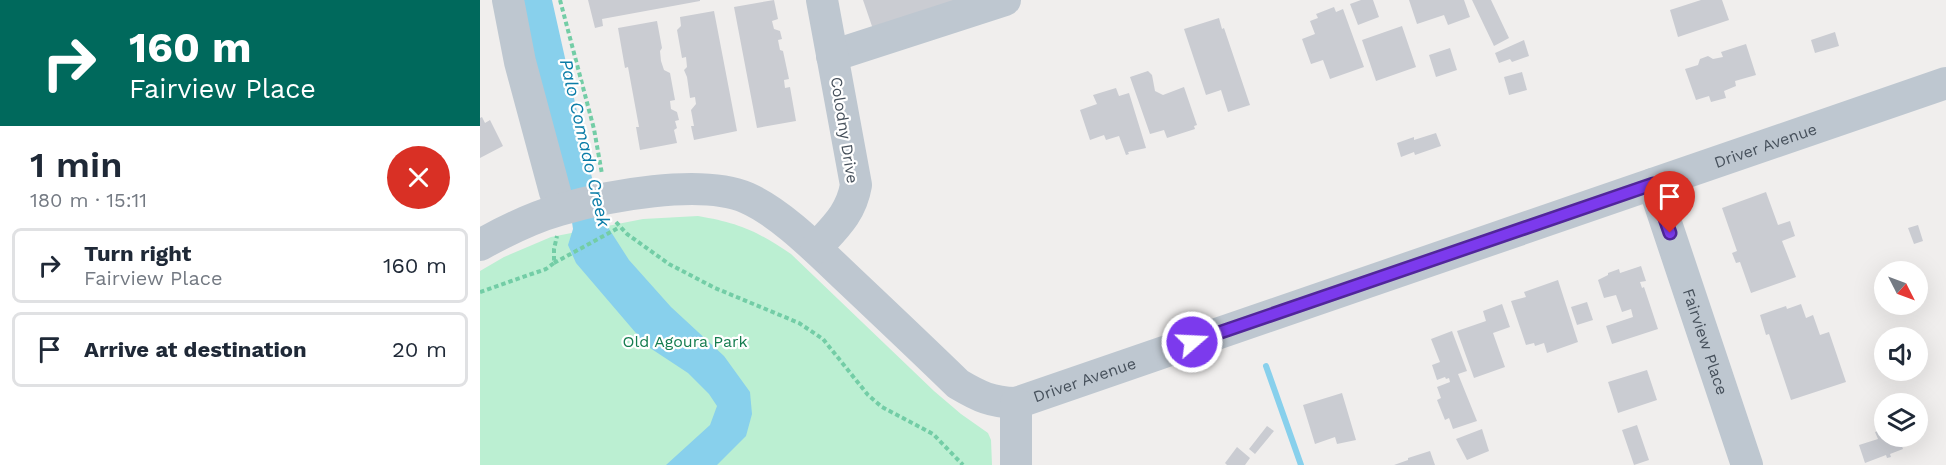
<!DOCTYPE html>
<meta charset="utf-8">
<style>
body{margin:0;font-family:"Work Sans",sans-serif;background:#f6f6f7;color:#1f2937;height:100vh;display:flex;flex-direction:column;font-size:22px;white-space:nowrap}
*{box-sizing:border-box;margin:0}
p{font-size:20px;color:#747a83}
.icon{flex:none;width:33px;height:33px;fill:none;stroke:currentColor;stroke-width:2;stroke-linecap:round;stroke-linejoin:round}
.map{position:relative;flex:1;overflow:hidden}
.drawer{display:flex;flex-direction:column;background:#fff;width:480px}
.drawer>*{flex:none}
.hud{background:#00695c;color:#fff;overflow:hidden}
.needle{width:39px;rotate:132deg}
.controls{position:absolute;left:1394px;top:261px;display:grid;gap:12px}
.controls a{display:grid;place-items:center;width:54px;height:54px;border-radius:50%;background:#fff;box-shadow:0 6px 24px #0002;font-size:30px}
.pin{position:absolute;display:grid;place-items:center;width:51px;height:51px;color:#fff;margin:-62px -26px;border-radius:50% 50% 50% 0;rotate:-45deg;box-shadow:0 0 6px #0007}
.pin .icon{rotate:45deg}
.me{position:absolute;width:66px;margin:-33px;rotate:71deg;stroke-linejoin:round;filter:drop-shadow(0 0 4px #0008)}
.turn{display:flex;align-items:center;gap:21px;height:126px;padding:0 30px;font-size:27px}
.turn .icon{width:78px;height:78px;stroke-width:2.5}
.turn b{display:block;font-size:42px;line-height:51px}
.round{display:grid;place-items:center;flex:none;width:63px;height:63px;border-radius:32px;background:#f6f6f7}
.headline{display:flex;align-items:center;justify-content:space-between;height:102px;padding:0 30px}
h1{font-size:36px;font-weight:600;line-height:45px}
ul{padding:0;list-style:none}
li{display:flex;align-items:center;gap:18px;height:75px;margin:0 12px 9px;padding:0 18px;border:3px solid #e0e1e3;border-radius:9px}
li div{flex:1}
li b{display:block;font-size:22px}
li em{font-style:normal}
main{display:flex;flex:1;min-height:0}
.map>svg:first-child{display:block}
.green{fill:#bbefd2}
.water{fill:#88d0ec}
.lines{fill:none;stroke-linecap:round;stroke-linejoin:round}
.stream{stroke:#88d0ec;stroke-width:6}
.building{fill:#caccd2}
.path{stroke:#73cda6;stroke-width:4;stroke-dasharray:4.5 3;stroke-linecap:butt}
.minor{stroke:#bec7d0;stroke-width:32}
.route-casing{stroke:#51269a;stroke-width:15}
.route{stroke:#7c3aed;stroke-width:10}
.labels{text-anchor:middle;stroke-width:4.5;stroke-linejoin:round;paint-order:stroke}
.street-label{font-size:16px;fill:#46505b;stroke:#fff}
.park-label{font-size:16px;fill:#167d50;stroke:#fff}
.water-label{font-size:18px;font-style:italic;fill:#0b7da8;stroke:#fff}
</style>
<main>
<section class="drawer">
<div class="hud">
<div class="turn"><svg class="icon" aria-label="right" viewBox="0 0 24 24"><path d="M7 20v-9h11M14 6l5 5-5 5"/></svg><div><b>160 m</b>Fairview Place</div></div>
</div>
<div class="headline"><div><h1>1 min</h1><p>180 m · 15:11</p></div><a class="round" style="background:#d93025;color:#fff"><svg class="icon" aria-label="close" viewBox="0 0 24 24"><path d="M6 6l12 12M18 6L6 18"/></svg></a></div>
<ul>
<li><svg class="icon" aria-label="right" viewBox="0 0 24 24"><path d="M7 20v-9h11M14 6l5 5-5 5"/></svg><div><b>Turn right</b><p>Fairview Place</p></div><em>160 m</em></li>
<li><svg class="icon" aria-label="arrive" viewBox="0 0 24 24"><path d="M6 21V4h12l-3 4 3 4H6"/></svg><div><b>Arrive at destination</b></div><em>20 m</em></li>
</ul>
</section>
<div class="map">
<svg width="1466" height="465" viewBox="0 0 1466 465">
<rect width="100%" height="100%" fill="#f0eeed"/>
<path class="green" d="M218,216C259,223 277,231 311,254L454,391L481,414L508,433L511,440L512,465H0V271L24,257L71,237L163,219Z"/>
<path class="water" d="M43,0H72L111,174L124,221L149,260L191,307L244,356L270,392L272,414L266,436L237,465H186L230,425L237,406L229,394L208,373L167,346L96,263L88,245L93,229L86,181L54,56Z"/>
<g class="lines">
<path class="stream" d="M786,366L821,465"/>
</g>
<path class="building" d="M108,0H220V1L122,19L123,26L115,28Z
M294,0L298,19L292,21L294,29L300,31L302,39L298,40L300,50L303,51L309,79L304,80L305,88L310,87L316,121L277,128L254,7Z
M383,0H498L395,35Z
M881,0H893L899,17L878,25L870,4Z
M929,0H984L990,17L968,25L964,15L937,24Z
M992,0H1011L1029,38L1014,46Z
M1221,0H1242L1249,20L1198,37L1190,10Z
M854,7L856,12L863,9L884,67L850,79L843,60L831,64L822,39L835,34L830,21L838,18L836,14Z
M234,11L257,131L214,140L211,126H214L211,110L216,104L215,97L210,98L207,77L204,70L207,67L206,57L202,58L197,30L201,26L200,17Z
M739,18L742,29L744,28L770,105L748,112L741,90L726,95L704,29Z
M177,21L182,48L180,51L181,61L184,70L190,73L195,100L190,101L191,109L197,112L199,120L195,121L197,128L194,130L197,143L160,150L156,127H159L148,67L145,68L138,28Z
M922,26L936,67L896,81L882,40Z
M1355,32L1359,46L1335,53L1331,40Z
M1044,40L1049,56L1032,62L1030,59L1019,63L1015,53Z
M1266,44L1276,75L1255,81L1256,86L1244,91L1246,98L1231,102L1229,96L1216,100L1205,69L1218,65L1220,59L1228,56L1233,59L1243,57L1241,52Z
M970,48L977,70L956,77L949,55Z
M668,71L672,75L675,91L683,95L704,87L717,125L714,126L715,129L687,138L684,130L670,134L650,77Z
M1042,72L1047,90L1029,95L1024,77Z
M636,88L639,96L649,93L666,148L648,152L649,154L646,155L639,136L626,140L624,135L610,140L600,110L617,104L613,95Z
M2,117L5,123L10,120L23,146L0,158V118Z
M956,133L961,146L935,155L934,152L921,157L917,143L934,137V140Z
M1286,192L1298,225L1310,221L1315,236L1302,241L1316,277L1271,293L1260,262L1256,263L1252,253L1257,251L1242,208Z
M1438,225L1443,241L1434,244L1428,228Z
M1161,266L1166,281L1160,282L1162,288L1164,287L1178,329L1132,344L1126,326L1153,317L1151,309L1142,312L1136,295L1124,298L1118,280L1128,275V273L1139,269L1140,273Z
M1078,280L1098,342L1067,353L1064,343L1055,346L1054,343L1046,345L1031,301L1046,297L1044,292Z
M1107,302L1113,320L1097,325L1091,307Z
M1022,304L1030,327L1013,333L1025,367L994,378L977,331L1006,321L1003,311Z
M1321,304L1326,318L1333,315L1340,335L1349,332L1366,382L1311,400L1289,334L1286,335L1280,315L1306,306L1307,309Z
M972,331L987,371L978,374L997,421L973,429L969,418L965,420L957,400L961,398L957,387L970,382L969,378L966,379L965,377L957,380L952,365L960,362L951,339Z
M1167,370L1177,400L1138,413L1128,382Z
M862,393L876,440L857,444L855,437L835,444L823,405Z
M1157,425L1169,460L1154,465L1142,430Z
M787,426L794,431L775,454L769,449Z
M1002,429L1009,451L987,460L976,439Z
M1404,429V436H1418L1423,449L1410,454L1411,457L1407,458L1406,455L1385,463L1379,445L1398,439L1395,432Z
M757,447L770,458L765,465H747L745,463Z
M950,451L955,465H914L928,460V458Z"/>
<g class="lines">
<path class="path" d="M80,0L114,129L122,174
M136,222L147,234L189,264L235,288L319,323L343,339L388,395L402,407L453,434L483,465
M74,263L140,227
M0,292L66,269L74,263V249L77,236"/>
<g class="minor">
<path d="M28,0L40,62L75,192"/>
<path d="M352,56L525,0"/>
<path id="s1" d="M1173,184L1267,465"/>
<path id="s2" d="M0,245C25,231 51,218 79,210C126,196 221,178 267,198C303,214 341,254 370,281C406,315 442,349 478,384C500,397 511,402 536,403L1466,83"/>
<path d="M336,248C354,228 371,214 376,185L342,0"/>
<path d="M536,465V403"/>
</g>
</g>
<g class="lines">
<g class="route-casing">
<path id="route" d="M712,342L1173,184L1190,233"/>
</g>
<use href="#route" class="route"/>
</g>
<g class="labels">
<g class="street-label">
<text transform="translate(365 130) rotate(81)" y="6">Colodny Drive</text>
<text dy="6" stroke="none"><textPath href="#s2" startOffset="1414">Driver Avenue</textPath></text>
<text dy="6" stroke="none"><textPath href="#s1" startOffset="166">Fairview Place</textPath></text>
<text dy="6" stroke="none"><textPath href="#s2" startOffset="694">Driver Avenue</textPath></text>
</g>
<g class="park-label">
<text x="205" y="347">Old Agoura Park</text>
</g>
<g class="water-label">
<text transform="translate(105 143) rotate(77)" y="6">Palo Comado Creek</text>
</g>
</g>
</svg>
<div class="controls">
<a><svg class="needle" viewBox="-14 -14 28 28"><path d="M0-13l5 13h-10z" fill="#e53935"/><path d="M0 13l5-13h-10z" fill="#747a83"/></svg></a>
<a><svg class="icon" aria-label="sound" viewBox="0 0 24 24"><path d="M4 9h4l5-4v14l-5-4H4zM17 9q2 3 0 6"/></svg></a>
<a><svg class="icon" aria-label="layers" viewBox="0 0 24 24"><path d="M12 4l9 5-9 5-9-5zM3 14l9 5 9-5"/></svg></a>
</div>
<div class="pin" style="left:1190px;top:233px;background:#d93025"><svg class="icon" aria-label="arrive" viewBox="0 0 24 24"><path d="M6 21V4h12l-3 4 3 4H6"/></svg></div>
<svg class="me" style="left:712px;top:342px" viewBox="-20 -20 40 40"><circle r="17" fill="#7c3aed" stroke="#fff" stroke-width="3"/><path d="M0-11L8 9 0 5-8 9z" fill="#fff"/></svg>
</div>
</main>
